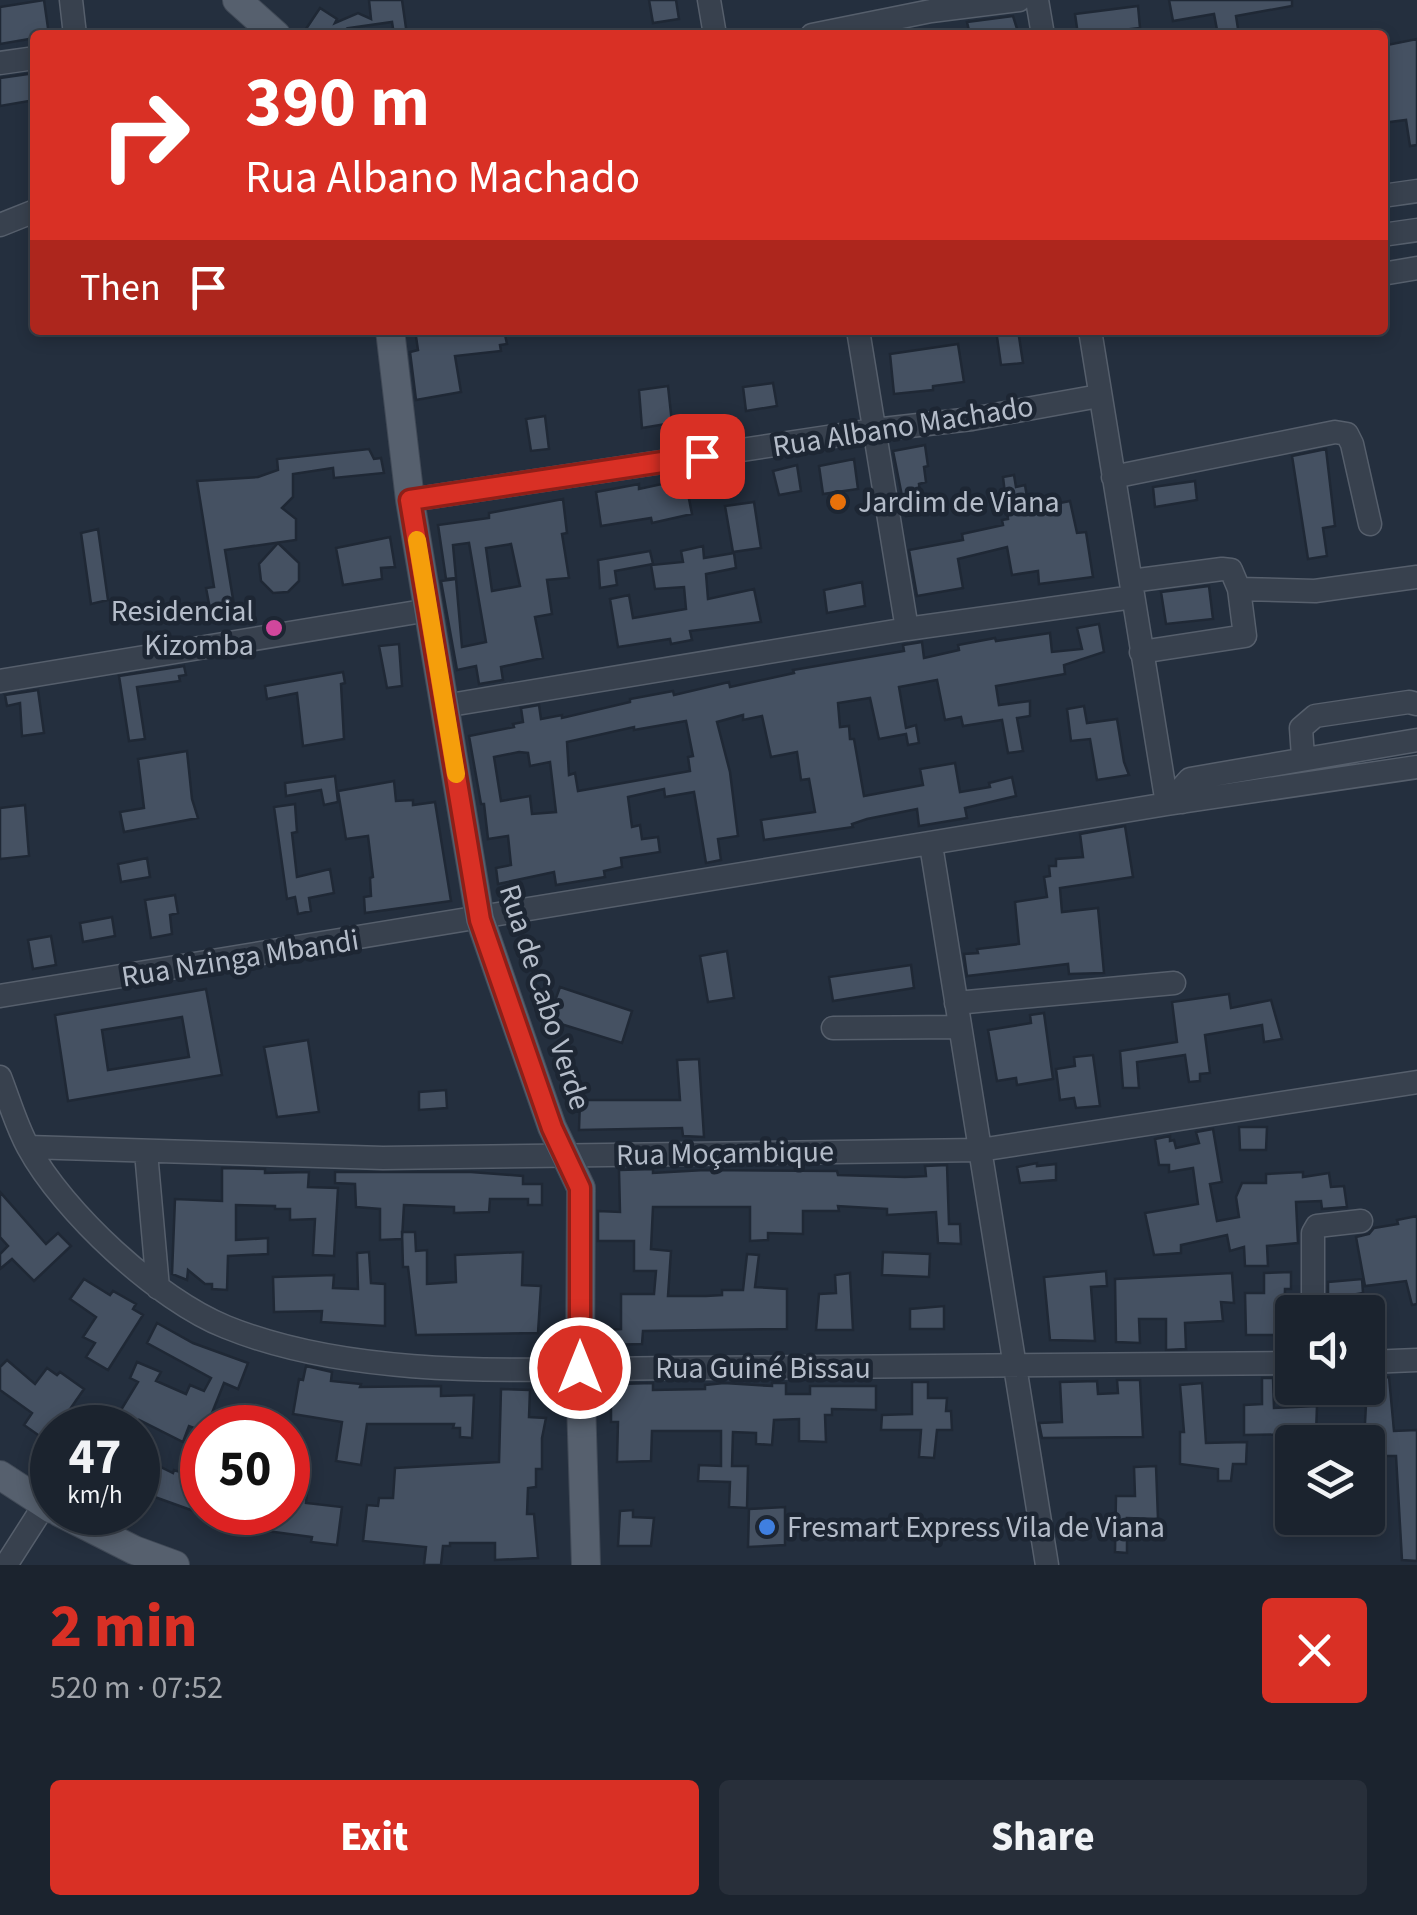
<!DOCTYPE html>
<meta charset="utf-8">
<style>
body{margin:0;font-family:"Source Sans 3",sans-serif;background:#282f3a;color:#f1f3f6;height:100vh;display:flex;flex-direction:column;font-size:38px;white-space:nowrap}
*{box-sizing:border-box;margin:0}
p{font-size:32px;color:#a0a4aa}
.icon{flex:none;width:55px;height:55px;fill:none;stroke:currentColor;stroke-width:2;stroke-linecap:round;stroke-linejoin:round}
.map{position:relative;height:1565px;overflow:hidden}
.side{display:flex;flex-direction:column;background:#1b232e;flex:1}
.side>*{flex:none}
.hud{position:absolute;left:30px;top:30px;width:1358px;height:305px;border-radius:10px;box-shadow:0 5px 15px #0003,0 0 0 2px #39404a;background:#d93025;color:#fff;overflow:hidden}
.tools{position:absolute;left:1275px;top:1295px;display:grid;gap:20px}
.tools a{display:grid;place-items:center;width:110px;height:110px;border-radius:10px;background:#1b232e;box-shadow:0 5px 15px #0003,0 0 0 2px #39404a;font-size:50px}
.speed{position:absolute;left:30px;top:1405px;display:flex;gap:20px;font-size:50px;font-weight:700;text-align:center}
.speed>*{display:grid;place-content:center;width:130px;height:130px;border-radius:50%;background:#1b232e;box-shadow:0 5px 15px #0003,0 0 0 2px #39404a;line-height:1}
.speed small{font-size:25px;font-weight:400}
.speed .limit{border:15px solid #d22;background:#fff;color:#111}
.pin{position:absolute;display:grid;place-items:center;width:85px;height:85px;color:#fff;margin:-42px;border-radius:20px;box-shadow:0 5px 15px #0006}
.me{position:absolute;width:110px;margin:-55px;rotate:0deg;stroke-linejoin:round;filter:drop-shadow(0 0 8px #0008)}
.turn{display:flex;align-items:center;gap:35px;height:210px;padding:0 50px;font-size:45px}
.turn .icon{width:130px;height:130px;stroke-width:2.5}
.turn b{display:block;font-size:70px;line-height:85px}
.then{display:flex;align-items:center;height:95px;padding:0 50px;background:#0003;gap:20px;font-size:38px}
.round{display:grid;place-items:center;flex:none;width:105px;height:105px;border-radius:10px;background:#282f3a}
.headline{display:flex;align-items:center;justify-content:space-between;height:170px;padding:0 50px}
h1{font-size:60px;font-weight:800;line-height:75px;color:#d93025}
.cta{display:flex;gap:20px;margin-top:auto;padding:20px 50px}
.cta a{flex:1;height:115px;border-radius:10px;background:#d93025;color:#fff;font-size:40px;font-weight:800;line-height:115px;text-align:center}
.cta a+a{background:#282f3a;color:#f1f3f6}
.map>svg:first-child{display:block}
.building{fill:#455162;stroke:#1f2835;stroke-width:2.5;fill-rule:evenodd}
.lines{fill:none;stroke-linecap:round;stroke-linejoin:round}
.minor-casing{stroke:#565f6c;stroke-width:25}
.major-casing{stroke:#414a57;stroke-width:30}
.minor{stroke:#38414e;stroke-width:22}
.major{stroke:#56606e;stroke-width:28}
.route-casing{stroke:#8d1f18;stroke-width:25}
.route{stroke:#d93025;stroke-width:18}
.slow{stroke:#f59e0b;stroke-width:18}
.food-dot{fill:#e8710a;stroke:#1d2633;stroke-width:4}
.hotel-dot{fill:#d1479c;stroke:#1d2633;stroke-width:4}
.shop-dot{fill:#3f7fe0;stroke:#1d2633;stroke-width:4}
.labels{text-anchor:middle;stroke-width:9;stroke-linejoin:round;paint-order:stroke}
.street-label{font-size:30px;fill:#b4bcc9;stroke:#1d2633}
.poi-label{font-size:30px;fill:#b4bcc9;stroke:#1d2633;text-anchor:start}
</style>
<div class="map">
<svg width="1417" height="1565" viewBox="0 0 1417 1565">
<rect width="100%" height="100%" fill="#242f3e"/>
<path class="building" d="M44,0L49,35H35V38L0,44V7Z
M369,0H402L407,35H394L392,22L349,28L359,35H307L312,33L306,29L320,8L337,19L335,23L358,13L371,19Z
M649,0H676L679,19L653,23Z
M1169,0H1292V6L1236,16L1239,35H1218L1214,14L1173,21Z
M1138,6L1140,28L1078,35L1075,14Z
M1013,16L1019,35H970L967,22Z
M1417,39V145L1410,146L1406,120L1382,123V46Z
M35,73V100L0,106V78Z
M415,330H504L507,344L500,345L501,351L455,356L461,392L416,400L410,352L418,350Z
M996,330H1018L1023,363L1001,365Z
M958,344L964,382L933,386V390L894,394L890,354Z
M773,383L777,406L746,411L743,387Z
M668,386L672,423L642,428L639,390Z
M545,416L549,449L531,451L526,419Z
M925,445L928,466L924,467L926,482L919,484L922,514L906,516L893,451Z
M369,449L374,459L381,458L384,473L334,478L333,468L293,474V497L282,508L296,519V540L225,550L234,605L210,609L206,588L214,587L197,481L258,477L278,470L277,459Z
M1326,449L1335,526L1323,528L1327,556L1308,559L1292,456Z
M854,459L858,489L823,494L819,466Z
M797,465L801,491L779,495L773,471Z
M1014,475L1016,487L1025,485L1029,509L1070,501L1077,533L1086,532L1093,577L1039,584L1038,571L1012,575L1007,547L958,559L963,588L917,596L909,550L963,540L962,534L1003,525L1002,520L1008,519L1003,477Z
M685,479L692,514L652,523L651,518L601,526L596,492L639,484V489Z
M1195,481L1197,500L1155,507L1153,487Z
M563,499L567,533L562,534L569,578L547,580L552,614L535,617L543,658L501,667L503,680L479,684L476,666L457,670L441,581L456,579L462,647L486,642L469,543L453,545L456,578L446,579L438,525L489,518V513ZM511,544L520,586L492,591L486,548Z
M754,502L761,548L733,552L725,506Z
M98,529L108,600L91,604L81,533Z
M390,537L395,567L381,568L382,579L343,585L336,548Z
M278,543L299,563V581L288,592L273,593L261,581L259,564Z
M703,546L704,558L734,553L736,568L706,574L708,599L754,589L761,622L690,631L692,640L671,644L670,639L618,647L610,599L629,595L633,618L686,609L684,587L655,589L651,565L683,562L681,551Z
M650,551L653,564L615,571L617,585L600,588L598,560Z
M862,582L865,606L827,613L824,590Z
M1209,586L1213,619L1166,624L1161,592Z
M1099,624L1104,652L1064,665L1065,674L996,686L999,705L1030,701V716L1017,718L1023,751L1008,753L1002,720L963,726L961,717L945,720L937,680L899,687L906,728L916,725L919,743L908,745L906,734L879,739L870,698L838,703L840,727L849,726L850,739H854L864,796L923,785L920,769L955,763L960,792L990,787L989,783L1012,777L1016,796L965,808L967,818L919,826L917,809L867,819L852,824L853,827L764,840L761,820L815,812L809,779L801,780L797,752L771,757L762,716L743,720V715L717,722L730,772L738,836L718,839L721,860L706,863L694,792L665,797L664,789L628,797L632,827L640,825L642,839L658,837L660,852L621,858L622,867L604,871L605,877L556,885L554,872L498,884L496,868L511,865L508,836L488,839L484,804H481L469,736L514,727L513,724L523,722L521,708L539,705L541,719L562,715V718L630,702V699L673,691L674,695L729,682L730,687L794,673L793,670L904,651L903,645L922,642L924,658L959,650L958,645L995,638L996,641L1050,633L1052,652L1082,649L1077,628ZM686,721L693,756L688,757L690,771L578,791L575,773L569,775L567,742L634,727V730ZM519,752L528,753L530,766L550,762L556,812L532,814L530,796L501,801L494,757Z
M399,644L402,686L387,688L379,646Z
M184,666L186,675L179,676L180,681L137,687L145,739L129,741L119,676Z
M343,672L345,683L341,684L344,739L303,746L297,693L267,699L265,686Z
M38,690L44,733L22,736L20,703L7,706L5,695Z
M1084,706L1087,723L1117,719L1124,762L1129,775L1097,780L1090,739L1071,741L1067,709Z
M187,751L192,799L198,818L124,832L120,812L144,808L138,759Z
M335,776L338,802L324,805L321,790L286,796L285,783Z
M394,781L396,801L413,800V805L435,802L451,901L365,913L364,897L371,896L370,878L373,877L368,836L346,839L338,791Z
M295,804L297,832L292,833L297,877L330,869L334,893L309,898L311,911L298,914L295,897L287,899L274,807Z
M25,805L29,856L0,859V808Z
M1125,826L1133,877L1060,888L1062,912L1098,908L1104,973L1069,974L1068,964L967,976L964,954L978,953L977,949L1019,944L1015,902L1047,897L1044,877L1050,876L1049,866H1056V859L1083,857L1080,834Z
M147,858L150,877L121,882L118,864Z
M175,895L178,913L170,915L172,934L151,938L145,900Z
M112,917L115,936L83,942L80,923Z
M51,936L56,965L33,969L28,940Z
M727,951L734,998L708,1002L700,956Z
M911,965L914,988L833,1001L829,977Z
M560,987L632,1011L622,1043L548,1020Z
M206,989L222,1075L68,1101L55,1015ZM182,1017L189,1057L108,1070L102,1030Z
M1229,994L1231,1008L1271,1000L1282,1039L1264,1042L1262,1025L1205,1035L1210,1073L1200,1074V1081L1189,1082L1185,1055L1137,1062L1139,1088H1123L1120,1051L1177,1042L1172,1002Z
M1044,1013L1053,1079L1017,1085L1016,1078L997,1081L988,1030L1031,1023L1030,1015Z
M308,1040L319,1112L277,1117L264,1047Z
M1093,1055L1100,1106L1076,1108L1074,1098L1060,1100L1056,1069L1075,1066L1074,1057Z
M699,1059L704,1137L683,1136L682,1128L579,1130L580,1100H680L677,1060Z
M446,1090L447,1108L419,1110V1092Z
M1239,1127H1267L1266,1150H1240Z
M1213,1129L1222,1182L1210,1184L1217,1221L1239,1217L1236,1197L1242,1183H1266V1174L1303,1172V1177L1329,1173L1331,1187L1344,1186L1347,1207L1322,1209L1321,1201L1296,1202L1298,1243L1267,1246L1268,1266H1245L1244,1247L1230,1251L1227,1235L1181,1245V1253L1154,1255L1145,1213L1198,1204L1193,1168L1169,1172V1165H1159L1155,1139L1170,1136V1141L1174,1140L1176,1148L1199,1143L1196,1132Z
M1037,1163V1166L1056,1164V1180L1020,1183L1017,1167Z
M947,1165L949,1224H960L961,1244L938,1243L936,1212L887,1215V1209L838,1206L839,1211H803V1234L768,1233V1240L750,1241V1207H653L651,1249L671,1251L668,1296H706L722,1295V1290H743L747,1254L759,1255L755,1287L787,1289V1329L643,1331L642,1344L607,1345V1330L621,1329V1294H654L656,1271H634V1241H598V1211L620,1212L619,1170L653,1169V1173L705,1170L837,1171L838,1175L905,1177L926,1176L925,1166Z
M222,1168L265,1169V1173L309,1172L308,1187L338,1188L334,1256L313,1255L315,1219L290,1220V1209H275V1206L236,1205V1240L268,1238V1254L228,1256L227,1290L212,1289V1284H205L188,1270L187,1280L172,1274L175,1199L222,1201Z
M335,1172H471L523,1176V1184H542V1205H528V1199H490L489,1212L454,1213V1207L404,1205L402,1239L380,1240V1209L356,1207L355,1184L335,1183Z
M0,1192L46,1244L58,1233L71,1246L34,1281L12,1259L0,1269V1254L8,1246L0,1237Z
M1417,1216V1304L1412,1305L1406,1281L1365,1286L1356,1237L1369,1234L1374,1228L1398,1224L1397,1220Z
M402,1232H415L416,1251L427,1250V1284L456,1282L455,1255L523,1252L522,1285L541,1286L538,1333L416,1335L408,1267H403Z
M369,1252L371,1283L385,1284V1326L321,1322L322,1311L274,1312L273,1277L334,1275L333,1288L358,1289L357,1253Z
M883,1252L930,1254L929,1277L882,1275Z
M1106,1271L1107,1286L1091,1287L1095,1341L1050,1340L1044,1277Z
M1291,1272V1289H1285L1284,1321H1279V1335H1246L1245,1293H1264V1273Z
M850,1273L853,1330H816L819,1294L836,1293L835,1275Z
M1232,1273L1234,1303L1221,1302L1223,1321L1185,1323L1186,1349L1166,1350V1319H1139L1140,1343L1116,1342L1115,1279Z
M84,1279L110,1295L113,1291L136,1304L133,1309L143,1315L108,1370L86,1357L95,1343L83,1337L96,1317L70,1299Z
M1362,1279L1363,1293L1357,1294V1300L1341,1301V1312H1328V1282Z
M944,1306V1329H910V1309Z
M157,1323L193,1343L248,1363L238,1389L224,1383L206,1428L202,1431L189,1426L183,1442L139,1420L134,1428H110L138,1382L130,1378L137,1362L161,1372L156,1381L186,1394L190,1385L204,1391L211,1378L147,1343Z
M7,1360L35,1384L47,1368L57,1375L60,1372L84,1389L57,1428H52L48,1442L24,1425L32,1413L0,1390V1367Z
M306,1366L332,1372L331,1381L361,1384L360,1387L441,1386V1396L474,1395L472,1438L460,1437V1428H453L454,1424H367L361,1465L336,1461L342,1422L293,1414L299,1379L303,1380Z
M1389,1377L1394,1431L1417,1430V1561L1402,1560L1396,1456H1368V1442H1364L1366,1404H1315L1316,1388H1368V1379Z
M1262,1378H1273L1274,1408L1317,1406L1316,1434L1244,1435V1405L1262,1404Z
M1117,1380H1140L1143,1437L1042,1438L1039,1423L1062,1422L1060,1382L1097,1381L1098,1394L1118,1393Z
M912,1382H928V1398H947L946,1411H951L952,1430H937L934,1458L919,1457L921,1430H881L882,1415L912,1414Z
M653,1383V1390L705,1389V1385L724,1383L772,1386V1383H786V1394H810V1386H876V1410L832,1409V1415H825L826,1442L799,1441V1419L774,1420L772,1445L756,1444V1433L733,1432L732,1466H748L747,1508L729,1507L730,1482L698,1481L699,1465L721,1466V1431H652L651,1461L617,1462L618,1422H611V1400H619L618,1384Z
M1202,1383L1206,1443L1247,1442L1246,1464H1233L1231,1481H1218V1469L1180,1464V1432H1184L1180,1385Z
M501,1389L530,1390L529,1417L546,1418L542,1438V1469H536V1487L528,1488L527,1514H534L538,1558L495,1560V1543H450V1546H443L441,1565H424L426,1547L363,1541L367,1505L378,1506L379,1498H393L395,1468L499,1462Z
M138,1456L173,1473L174,1470L202,1479V1514L138,1491Z
M1156,1466L1158,1519L1127,1518V1553L1115,1552L1116,1496H1135L1134,1467Z
M288,1491L307,1492L306,1503L342,1507L337,1545L311,1542L312,1537L244,1528L203,1515L204,1512H288Z
M785,1507V1545L748,1547L749,1509Z
M633,1510V1517L654,1518L651,1546H618L620,1511Z
M1287,1518H1341L1342,1530L1287,1531Z"/>
<g class="lines">
<g class="minor-casing">
<path id="minor" d="M71,0L75,35
M709,0L715,35
M1037,0L1043,35
M812,35L931,11L1019,0
M0,63L35,58
M1382,196L1417,191
M0,225L35,211
M1382,235L1417,230
M1382,274L1417,268
M858,330L907,629
M1090,330L1167,804
M1113,477L1335,432L1347,434L1352,444L1370,524
M410,500L874,430L972,419L1099,396
M1131,581L1222,569L1231,570L1239,589
M1141,652L1245,636L1239,589L1315,591L1417,577
M0,681L429,610
M444,706L907,629L1133,597
M1303,757L1301,728L1315,716L1409,702L1417,704
M1182,802L1180,790L1190,779L1417,740
M931,845L1047,1565
M0,996L1167,804L1417,767
M956,1003L1174,983
M833,1028L960,1027
M0,1077C9,1100 16,1125 28,1147C63,1212 158,1300 226,1327C364,1383 542,1368 689,1368C890,1368 1091,1366 1292,1363
M28,1147L383,1158L980,1150L1417,1082
M146,1152L158,1288
M1313,1312V1233L1317,1226L1361,1221
M1368,1362L1417,1360
M6,1565L45,1504"/>
</g>
<g class="major-casing">
<path id="major" d="M237,0L276,35
M390,330L410,500L480,919L552,1127L581,1188L580,1368L586,1565
M0,1475L52,1509
M59,1512L134,1550L175,1565"/>
</g>
<use href="#minor" class="minor"/>
<use href="#major" class="major"/>
</g>
<g class="lines">
<g class="route-casing">
<path id="route" d="M580,1368V1188L552,1128L480,920L410,500L702,456"/>
</g>
<use href="#route" class="route"/>
<path class="slow" d="M417,540L456,774"/>
</g>
<circle class="food-dot" cx="838" cy="502" r="10"/>
<circle class="hotel-dot" cx="274" cy="628" r="10"/>
<circle class="shop-dot" cx="767" cy="1527" r="10"/>
<g class="labels">
<g class="street-label">
<text transform="translate(903 426) rotate(-9)" y="10">Rua Albano Machado</text>
<text transform="translate(240 958) rotate(-9)" y="10">Rua Nzinga Mbandi</text>
<text transform="translate(545 997) rotate(72)" y="10">Rua de Cabo Verde</text>
<text transform="translate(725 1153) rotate(-1)" y="10">Rua Moçambique</text>
<text x="763" y="1378">Rua Guiné Bissau</text>
</g>
<g class="poi-label">
<text x="858" y="512">Jardim de Viana</text>
<text x="254" y="621" text-anchor="end">Residencial<tspan x="254" dy="34">Kizomba</tspan></text>
<text x="787" y="1537">Fresmart Express Vila de Viana</text>
</g>
</g>
</svg>
<div class="tools">
<a><svg class="icon" aria-label="sound" viewBox="0 0 24 24"><path d="M4 9h4l5-4v14l-5-4H4zM17 9q2 3 0 6"/></svg></a>
<a><svg class="icon" aria-label="layers" viewBox="0 0 24 24"><path d="M12 4l9 5-9 5-9-5zM3 14l9 5 9-5"/></svg></a>
</div>
<div class="speed"><div>47<small>km/h</small></div><div class="limit">50</div></div>
<div class="pin" style="left:702px;top:456px;background:#d93025"><svg class="icon" aria-label="arrive" viewBox="0 0 24 24"><path d="M6 21V4h12l-3 4 3 4H6"/></svg></div>
<svg class="me" style="left:580px;top:1368px" viewBox="-20 -20 40 40"><circle r="17" fill="#d93025" stroke="#fff" stroke-width="3"/><path d="M0-11L8 9 0 5-8 9z" fill="#fff"/></svg>
<div class="hud">
<div class="turn"><svg class="icon" aria-label="right" viewBox="0 0 24 24"><path d="M7 20v-9h11M14 6l5 5-5 5"/></svg><div><b>390 m</b>Rua Albano Machado</div></div>
<div class="then">Then<svg class="icon" aria-label="arrive" viewBox="0 0 24 24"><path d="M6 21V4h12l-3 4 3 4H6"/></svg></div>
</div>
</div>
<section class="side">
<div class="headline"><div><h1>2 min</h1><p>520 m · 07:52</p></div><a class="round" style="background:#d93025;color:#fff"><svg class="icon" aria-label="close" viewBox="0 0 24 24"><path d="M6 6l12 12M18 6L6 18"/></svg></a></div>
<div class="cta"><a>Exit</a><a>Share</a></div>
</section>
